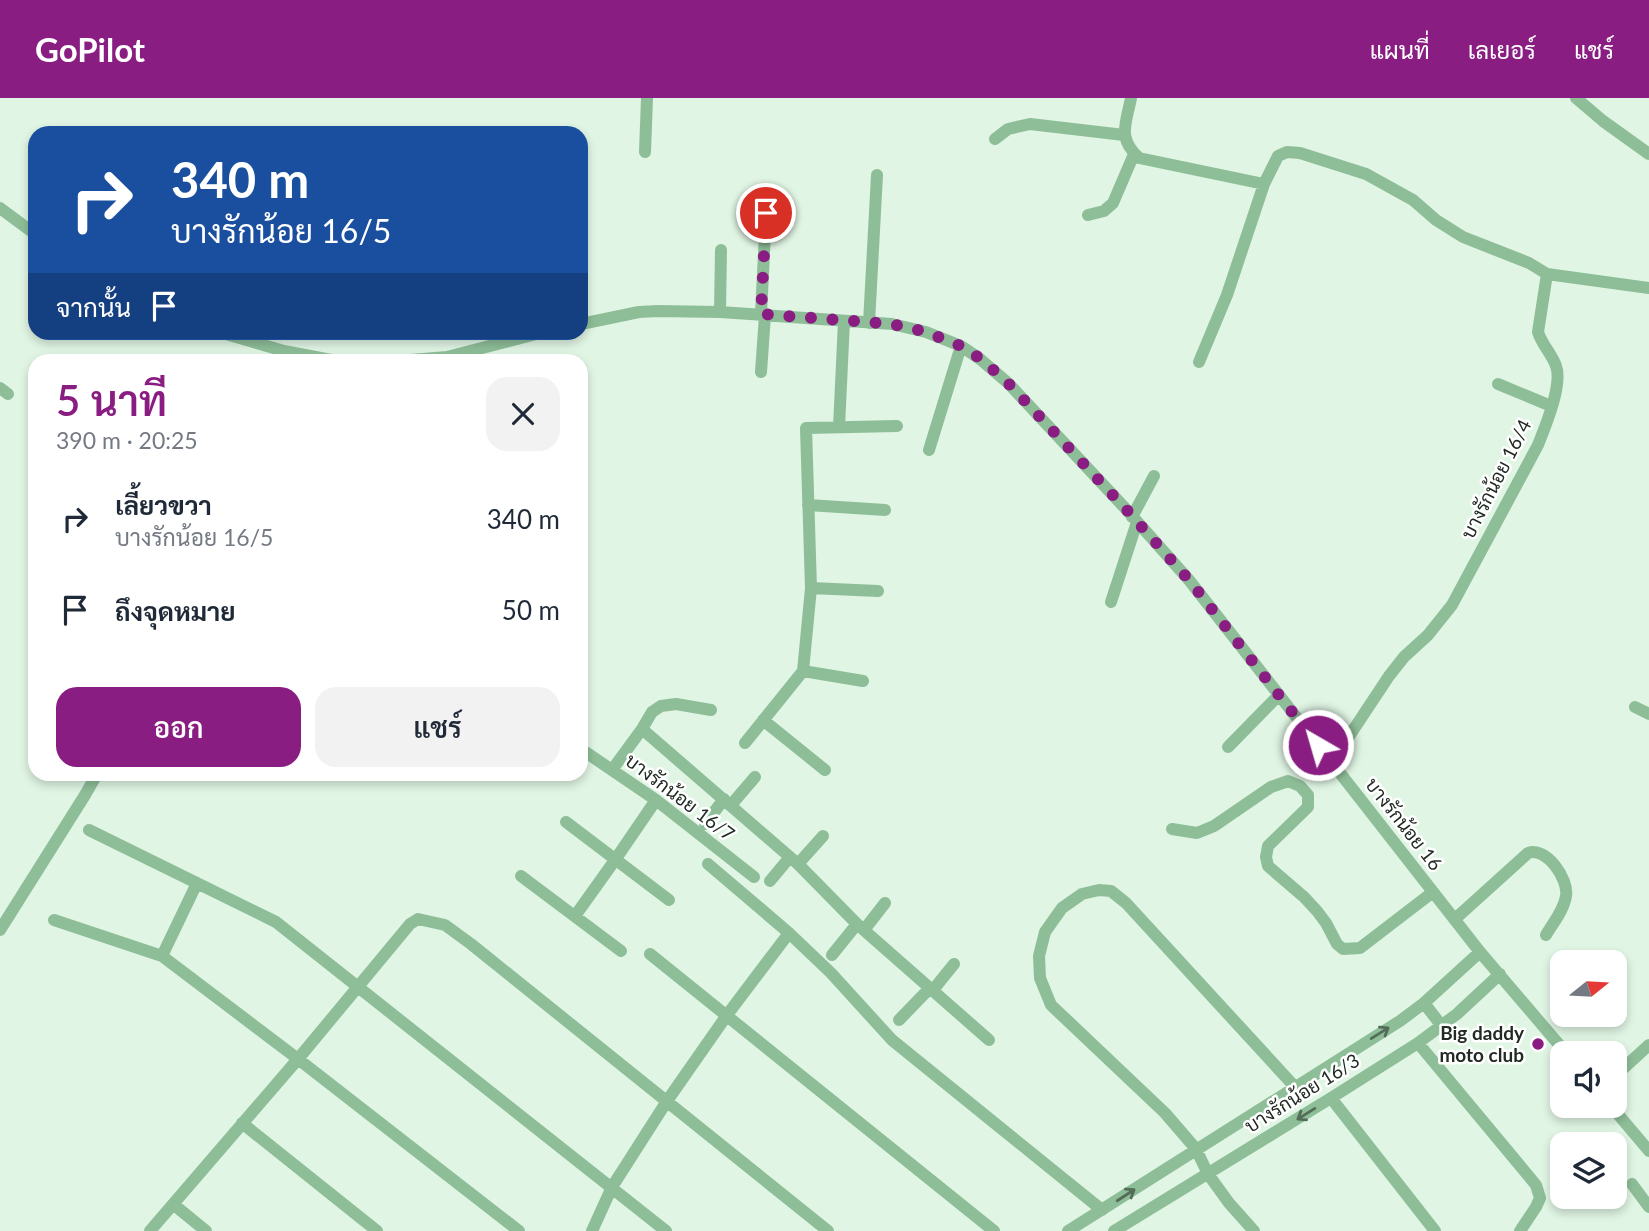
<!DOCTYPE html>
<html lang="th">
<meta charset="utf-8">
<style>
body{margin:0;font-family:Lato,Sarabun,sans-serif;background:#f2f2f3;color:#1f2937;height:100vh;display:flex;flex-direction:column;font-size:26px;white-space:nowrap}
*{box-sizing:border-box;margin:0}
p{font-size:23px;color:#747a83}
.icon{flex:none;width:38px;height:38px;fill:none;stroke:currentColor;stroke-width:2;stroke-linecap:round;stroke-linejoin:round}
.map{position:relative;flex:1;overflow:hidden}
.details{position:absolute;left:28px;top:256px;width:560px;height:427px;display:flex;flex-direction:column;background:#fff;border-radius:21px;box-shadow:0 4px 10px #0003}
.details>*{flex:none}
.hud{position:absolute;left:28px;top:28px;width:560px;height:214px;border-radius:21px;box-shadow:0 4px 10px #0003;background:#1a4fa0;color:#fff;overflow:hidden}
.needle{width:46px;rotate:72deg}
.tools{position:absolute;left:1550px;top:852px;display:grid;gap:14px}
.tools a{display:grid;place-items:center;width:77px;height:77px;border-radius:14px;background:#fff;box-shadow:0 4px 10px #0003;font-size:35px}
.pin{position:absolute;display:grid;place-items:center;width:60px;height:60px;color:#fff;margin:-30px;border:4px solid #fff;border-radius:50%;box-shadow:0 2px 7px #0007}
.me{position:absolute;width:77px;margin:-38px;rotate:322deg;stroke-linejoin:round;filter:drop-shadow(0 0 5px #0008)}
.turn{display:flex;align-items:center;gap:24px;height:147px;padding:0 28px;font-size:32px}
.turn .icon{width:91px;height:91px;stroke-width:2.5}
.turn b{display:block;font-size:49px;line-height:60px}
.then{display:flex;align-items:center;height:66px;padding:0 28px;background:#0003;gap:14px;font-size:26px}
.round{display:grid;place-items:center;flex:none;width:74px;height:74px;border-radius:21px;background:#f2f2f3}
.overview{display:flex;align-items:center;justify-content:space-between;height:119px;padding:0 28px}
h1{font-size:42px;font-weight:600;line-height:52px;color:#891d82}
.primary-button{display:flex;gap:14px;margin-top:auto;padding:14px 28px}
.primary-button a{flex:1;height:80px;border-radius:21px;background:#891d82;color:#fff;font-size:28px;font-weight:600;line-height:80px;text-align:center}
.primary-button a+a{background:#f2f2f3;color:#1f2937}
ul{padding:0;list-style:none}
li{display:flex;align-items:center;gap:21px;height:91px;padding:0 28px}
li div{flex:1}
li b{display:block;font-size:26px}
li em{font-style:normal}
header{display:flex;align-items:center;gap:42px;box-sizing:border-box;height:98px;padding:0 35px;background:#891d82;color:#fff}
header strong{font-size:33px}
nav{display:flex;gap:38px;margin-inline-start:auto;font-size:24px}
.map>svg:first-child{display:block}
.lines{fill:none;stroke-linecap:round;stroke-linejoin:round}
.street{stroke:#8ebe98;stroke-width:12}
.oneway{stroke:#536d58}
.route{stroke:#891d82;stroke-width:12;stroke-dasharray:0 21.6}
.poi-dot{fill:#891d82;stroke:#fff;stroke-width:2.5}
.labels{text-anchor:middle;stroke-width:5;stroke-linejoin:round;paint-order:stroke}
.street-label{font-size:19px;fill:#222a24;stroke:#fff}
.poi-label{font-size:19px;font-weight:bold;fill:#222a24;stroke:#fff;text-anchor:end}
</style>
<header>
<strong>GoPilot</strong>
<nav><a>แผนที่</a><a>เลเยอร์</a><a>แชร์</a></nav>
</header>
<div class="map">
<svg width="1649" height="1133" viewBox="0 0 1649 1133">
<rect width="100%" height="100%" fill="#e0f5e4"/>
<g class="lines">
<path class="street" d="M1131,0C1126,26 1117,40 1139,60L1264,86
M1576,0L1603,23L1649,56
M995,41L1008,31L1030,26L1124,37
M645,54L647,0
M0,110L35,136
M1088,117L1104,113L1113,105L1134,56
M1547,176L1649,190
M720,214L721,152
M761,216L766,115
M869,225L877,77
M581,226L639,214L658,213L720,214L892,226L926,234L961,248L980,261L1008,285L1125,410L1189,482L1480,854L1567,956
M219,234L284,253L331,262
M411,262L447,259L544,234
M1199,264L1227,197L1264,86L1278,58L1287,54L1300,55L1366,76L1413,102L1436,122L1463,139L1529,165L1547,176L1538,234C1542,247 1552,256 1556,268C1563,287 1545,329 1538,347L1452,507L1428,537L1404,559L1389,578L1332,664
M761,274L765,217
M1498,286L1551,308
M0,290L8,296
M839,329L844,223
M929,352L961,248
M808,407L885,412
M1132,419L1154,378
M811,490L878,493
M1111,504L1137,424
M803,573L863,583
M1635,609L1649,616
M763,622L825,672
M642,631L798,766L857,826L989,942
M745,645L803,573L811,490L806,330L897,328
M1228,649L1279,597
M581,651L656,702L754,779
M612,672L642,631L652,614L661,608L676,606L711,612
M731,707L755,679
M566,724L669,802
M705,726L724,701
M1172,731L1197,735L1214,728L1271,689L1288,683L1300,688L1308,697V709L1268,748L1266,759L1268,768L1304,799L1317,813L1326,825L1337,846L1343,851L1360,850L1433,794
M89,732L276,824L666,1133
M708,766L789,835L831,875L892,942L1102,1112
M798,766L823,738
M521,778L621,853
M770,783L790,759
M575,818L615,762L656,702
M1455,821L1528,755C1546,748 1569,781 1566,798C1564,812 1553,825 1546,837
M54,822L162,858L298,961L519,1133
M0,832L85,697L97,676
M864,832L885,805
M650,856L994,1133
M832,857L857,826
M162,858L197,785
M933,892L954,866
M1424,905L1441,927
M899,922L930,890
M1418,945L1536,1087L1540,1100L1536,1109L1520,1133
M1615,978L1649,947
M1331,1000L1435,1133
M1611,1008L1649,1053
M242,1025L377,1133
M1632,1086L1649,1109
M173,1106L206,1133
M150,1133L298,961L410,826L418,821L445,827L471,846L828,1133
M592,1133L612,1089L667,1003L727,917L789,835
M1068,1133L1400,923L1424,905L1480,854
M1114,1133L1331,1000L1418,945L1457,916L1500,876
M1254,1133L1229,1105L1208,1076L1196,1051L1165,1015L1051,907L1040,880L1039,858L1045,834L1062,810L1082,796L1099,792L1111,793L1126,805L1295,989"/>
</g>
<defs><path id="oneway-shaft" d="M-6 0H5M1.5-3L5.5 0L1.5 3" fill="none" stroke-width="1.6" stroke-linecap="round" stroke-linejoin="round" transform="scale(1.75)"/></defs>
<g class="oneway">
<use href="#oneway-shaft" transform="translate(1380 935) rotate(-32)"/>
<use href="#oneway-shaft" transform="translate(1306 1016) rotate(148)"/>
<use href="#oneway-shaft" transform="translate(1126 1097) rotate(-33)"/>
</g>
<g class="lines">
<path class="route" d="M766,115L761,216L892,226L926,234L961,248L981,261L1008,285L1125,410L1189,482L1318,647"/>
</g>
<circle class="poi-dot" cx="1538" cy="946" r="7"/>
<g class="labels">
<g class="street-label">
<text transform="translate(1496 381) rotate(-63)" y="7">บางรักน้อย 16/4</text>
<text transform="translate(680 699) rotate(37)" y="7">บางรักน้อย 16/7</text>
<text transform="translate(1404 726) rotate(52)" y="7">บางรักน้อย 16</text>
<text transform="translate(1302 995) rotate(-32)" y="7">บางรักน้อย 16/3</text>
</g>
<g class="poi-label">
<text x="1524" y="942">Big daddy<tspan x="1524" dy="22">moto club</tspan></text>
</g>
</g>
</svg>
<div class="tools">
<a><svg class="needle" viewBox="-14 -14 28 28"><path d="M0-13l5 13h-10z" fill="#e53935"/><path d="M0 13l5-13h-10z" fill="#747a83"/></svg></a>
<a><svg class="icon" aria-label="sound" viewBox="0 0 24 24"><path d="M4 9h4l5-4v14l-5-4H4zM17 9q2 3 0 6"/></svg></a>
<a><svg class="icon" aria-label="layers" viewBox="0 0 24 24"><path d="M12 4l9 5-9 5-9-5zM3 14l9 5 9-5"/></svg></a>
</div>
<div class="pin" style="left:766px;top:115px;background:#d93025"><svg class="icon" aria-label="arrive" viewBox="0 0 24 24"><path d="M6 21V4h12l-3 4 3 4H6"/></svg></div>
<svg class="me" style="left:1318px;top:647px" viewBox="-20 -20 40 40"><circle r="17" fill="#891d82" stroke="#fff" stroke-width="3"/><path d="M0-11L8 9 0 5-8 9z" fill="#fff"/></svg>
<div class="hud">
<div class="turn"><svg class="icon" aria-label="right" viewBox="0 0 24 24"><path d="M7 20v-9h11M14 6l5 5-5 5"/></svg><div><b>340 m</b>บางรักน้อย 16/5</div></div>
<div class="then">จากนั้น<svg class="icon" aria-label="arrive" viewBox="0 0 24 24"><path d="M6 21V4h12l-3 4 3 4H6"/></svg></div>
</div>
<section class="details">
<div class="overview"><div><h1>5 นาที</h1><p>390 m · 20:25</p></div><a class="round"><svg class="icon" aria-label="close" viewBox="0 0 24 24"><path d="M6 6l12 12M18 6L6 18"/></svg></a></div>
<ul>
<li><svg class="icon" aria-label="right" viewBox="0 0 24 24"><path d="M7 20v-9h11M14 6l5 5-5 5"/></svg><div><b>เลี้ยวขวา</b><p>บางรักน้อย 16/5</p></div><em>340 m</em></li>
<li><svg class="icon" aria-label="arrive" viewBox="0 0 24 24"><path d="M6 21V4h12l-3 4 3 4H6"/></svg><div><b>ถึงจุดหมาย</b></div><em>50 m</em></li>
</ul>
<div class="primary-button"><a>ออก</a><a>แชร์</a></div>
</section>
</div>
